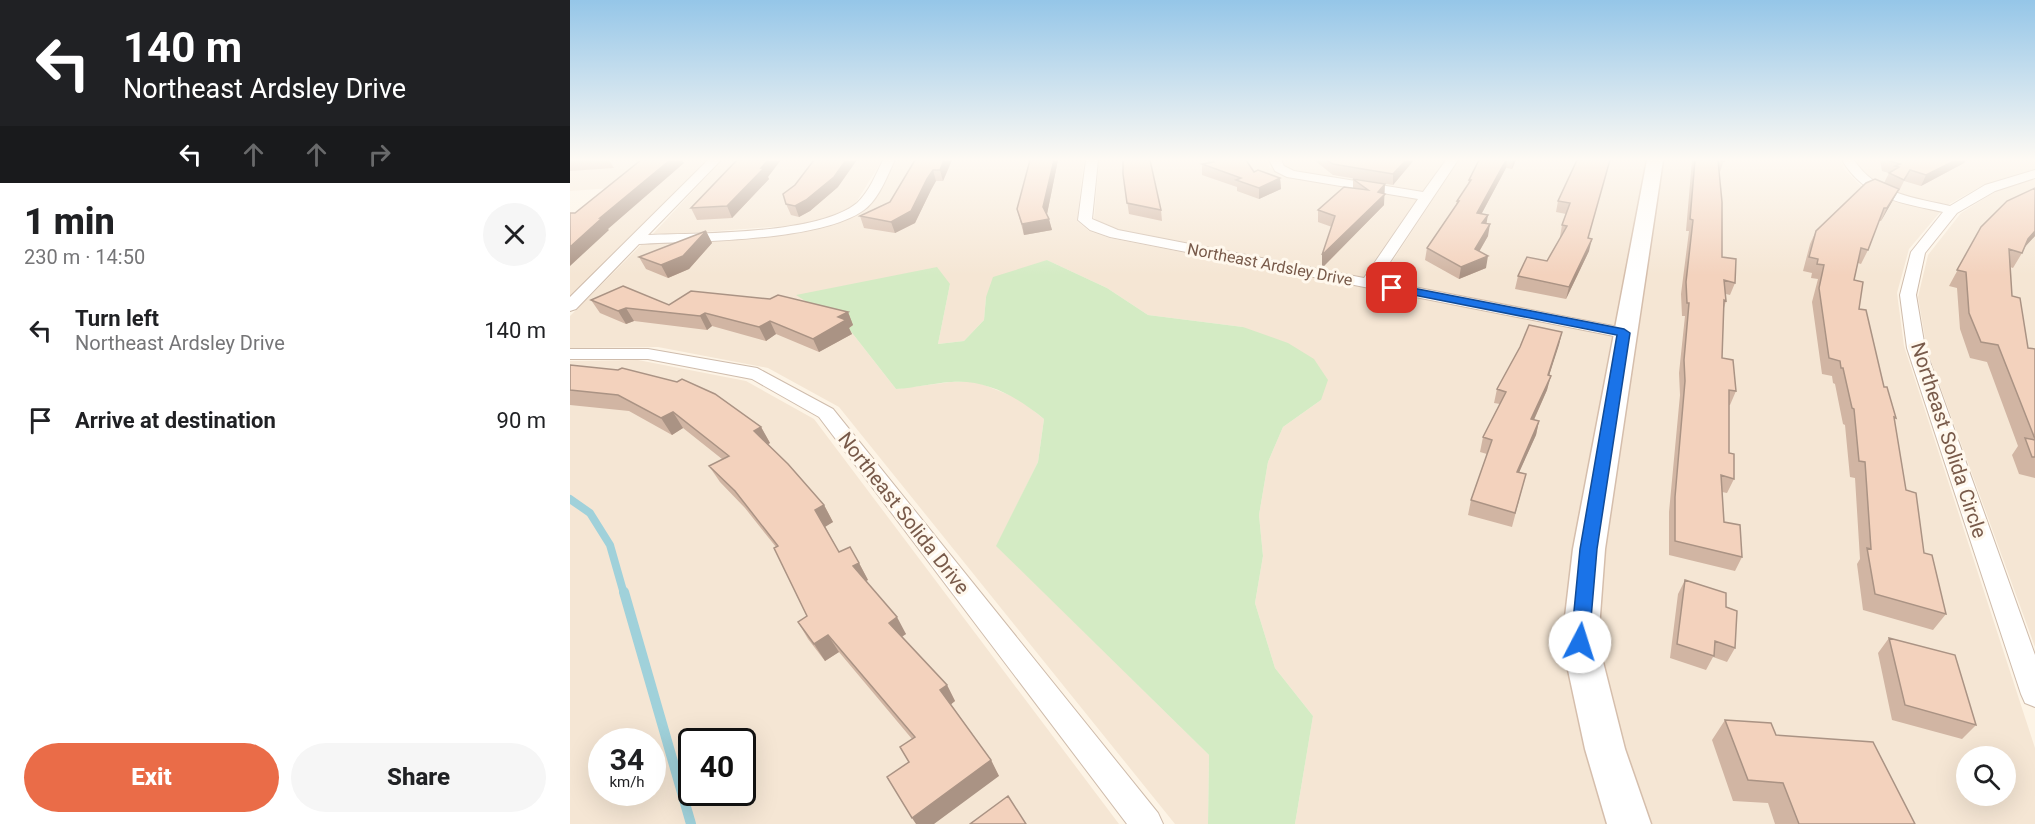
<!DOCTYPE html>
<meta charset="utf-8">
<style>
body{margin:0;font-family:Roboto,sans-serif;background:#f6f6f6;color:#202124;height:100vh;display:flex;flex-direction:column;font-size:22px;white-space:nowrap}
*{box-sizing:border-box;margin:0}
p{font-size:20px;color:#757577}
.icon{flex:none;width:33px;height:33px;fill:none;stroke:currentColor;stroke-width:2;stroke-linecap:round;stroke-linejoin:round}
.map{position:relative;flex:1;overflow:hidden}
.drawer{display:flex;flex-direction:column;background:#fff;width:570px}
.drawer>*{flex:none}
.hud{background:#202124;color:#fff;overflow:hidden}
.fabs{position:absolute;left:1386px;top:746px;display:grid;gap:12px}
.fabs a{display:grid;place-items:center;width:60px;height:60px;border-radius:50%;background:#fff;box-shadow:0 6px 24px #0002;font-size:30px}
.speed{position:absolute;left:18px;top:728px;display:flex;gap:12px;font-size:30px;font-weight:700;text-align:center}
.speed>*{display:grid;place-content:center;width:78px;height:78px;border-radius:50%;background:#fff;box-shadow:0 6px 24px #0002;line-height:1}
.speed small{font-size:15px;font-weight:400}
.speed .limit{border:3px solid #111;border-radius:9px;background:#fff;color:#111}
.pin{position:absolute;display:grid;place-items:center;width:51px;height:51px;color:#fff;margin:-26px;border-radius:12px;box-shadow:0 3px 9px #0006}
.me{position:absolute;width:66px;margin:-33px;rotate:5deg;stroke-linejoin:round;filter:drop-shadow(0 0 4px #0008)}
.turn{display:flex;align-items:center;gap:21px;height:126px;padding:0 24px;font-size:27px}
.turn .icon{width:78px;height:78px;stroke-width:2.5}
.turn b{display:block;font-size:42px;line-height:51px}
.lanes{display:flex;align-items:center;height:57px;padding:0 24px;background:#0003;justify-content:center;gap:30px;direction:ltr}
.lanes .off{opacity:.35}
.round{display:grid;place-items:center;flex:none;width:63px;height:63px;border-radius:32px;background:#f6f6f6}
.overview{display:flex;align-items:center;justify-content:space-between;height:102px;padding:0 24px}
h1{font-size:36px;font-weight:800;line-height:45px}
.action{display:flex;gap:12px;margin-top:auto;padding:12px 24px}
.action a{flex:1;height:69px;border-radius:36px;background:#ea6c48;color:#fff;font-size:24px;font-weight:800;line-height:69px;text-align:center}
.action a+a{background:#f6f6f6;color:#202124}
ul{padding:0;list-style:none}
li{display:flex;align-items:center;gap:18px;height:90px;padding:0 24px}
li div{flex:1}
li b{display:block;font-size:22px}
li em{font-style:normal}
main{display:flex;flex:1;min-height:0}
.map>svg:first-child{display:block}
.residential{fill:#f5e6d4;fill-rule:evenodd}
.green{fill:#d4ebc4}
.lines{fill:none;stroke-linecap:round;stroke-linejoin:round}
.stream-far1{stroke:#a0d1da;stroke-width:8}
.stream{stroke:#a0d1da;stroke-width:10}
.street-casing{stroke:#cfbcac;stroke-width:2}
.secondary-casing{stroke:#d5beac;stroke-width:3}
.street{fill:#fff;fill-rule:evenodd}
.secondary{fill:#fff;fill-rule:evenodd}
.wall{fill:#d1b5a3}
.shaded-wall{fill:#aa9384}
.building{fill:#f3d2bd;stroke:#aa9384;stroke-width:1.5}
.route{fill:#1a73e8;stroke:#114b97;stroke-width:1.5}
.labels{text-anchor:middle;stroke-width:6;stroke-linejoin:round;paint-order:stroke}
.far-street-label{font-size:16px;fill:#785a4a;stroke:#fff8ed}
.street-label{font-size:20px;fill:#785a4a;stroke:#fff8ed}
</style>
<main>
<section class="drawer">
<div class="hud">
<div class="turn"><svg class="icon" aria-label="left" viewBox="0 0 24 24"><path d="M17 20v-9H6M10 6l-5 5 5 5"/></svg><div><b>140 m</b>Northeast Ardsley Drive</div></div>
<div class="lanes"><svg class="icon" aria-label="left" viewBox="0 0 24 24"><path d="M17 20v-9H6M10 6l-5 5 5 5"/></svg><svg class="icon off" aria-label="ahead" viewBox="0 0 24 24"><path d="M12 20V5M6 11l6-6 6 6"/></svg><svg class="icon off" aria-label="ahead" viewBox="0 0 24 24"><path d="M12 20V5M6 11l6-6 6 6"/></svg><svg class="icon off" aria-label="right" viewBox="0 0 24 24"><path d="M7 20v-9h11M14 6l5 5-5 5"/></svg></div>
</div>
<div class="overview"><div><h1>1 min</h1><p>230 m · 14:50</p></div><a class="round"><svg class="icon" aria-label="close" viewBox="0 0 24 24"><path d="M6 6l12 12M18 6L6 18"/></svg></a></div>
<ul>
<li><svg class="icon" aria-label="left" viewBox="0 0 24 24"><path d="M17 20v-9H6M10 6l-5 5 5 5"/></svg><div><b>Turn left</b><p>Northeast Ardsley Drive</p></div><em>140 m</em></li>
<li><svg class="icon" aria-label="arrive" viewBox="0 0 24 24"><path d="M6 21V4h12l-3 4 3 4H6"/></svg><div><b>Arrive at destination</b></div><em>90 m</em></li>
</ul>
<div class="action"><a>Exit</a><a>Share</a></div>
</section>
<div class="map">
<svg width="1465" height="824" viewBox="0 0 1465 824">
<rect width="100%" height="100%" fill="#fdf4e6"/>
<path class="residential" d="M0,160H138L0,297V224L42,188L0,191Z
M152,160H312L284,206L263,218L228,225L81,236Z
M327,160H514L507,221L519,231L539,238L1042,336L1005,545L1040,824H725L743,716L705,668L685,603L693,556L689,515L698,462L713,427L751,400L673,327L578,315L537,288L477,260L416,297L414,320L394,341L368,344L380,284L279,329L326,389L381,382H407L449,399L474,419L468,462L427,546L639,755L638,824H605L269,407L198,368L88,347L0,348V316L73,243L223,233L271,222L300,206Z
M529,160H698L699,167L717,177L847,199L793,277L550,230L532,224L524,218Z
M712,160H875L852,193L726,172L715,166Z
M889,160H1077L1045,325L810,280Z
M1092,160H1271L1275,170L1291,186L1329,200L1371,211L1339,249L1327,293L1334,346L1465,748V824H1077L1052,748L1026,643L1033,552ZM1396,756H1436V795H1396Z
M1285,160H1465V170L1413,185L1376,206L1336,196L1302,183L1290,171Z
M1465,179V647L1357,350L1348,297L1358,255L1391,213L1428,190Z
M68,360L176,381L244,419L549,824H0V361ZM32,741H82V792H32ZM122,741H172V792H122Z"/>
<path class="green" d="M477,260L537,288L578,315L673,327L718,343L744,359L758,380L751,400L713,427L698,462L689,515L693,556L685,603L705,668L743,716L725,824H638L639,755L426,546L468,462L474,419C447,397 417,379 381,382C363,383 345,388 326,389L279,329L226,295L367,267L380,284L368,344L394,341L414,320L416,297L423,277Z"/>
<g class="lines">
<path class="stream-far1" d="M0,499L20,513L40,545L54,594"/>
<path class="stream" d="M54,592L121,824"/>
<g class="street-casing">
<path id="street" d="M138,160H151L78,235C129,233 248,235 287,203C299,192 306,174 313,160H325C317,176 309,199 294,210C250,242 125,241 69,244L6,309L0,311V297Z
M516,160H528L522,219L548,230L794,278L848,199L717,177L705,171L699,160H711L714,166L724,171L853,192L876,160H888L808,280L1054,328L1060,329L1063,333L1060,337L1054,338L540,237L520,230L508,220Z
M1272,160H1284C1305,193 1344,198 1380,206L1415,185L1465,170V178L1425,191L1387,213L1355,253L1346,295L1355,348L1465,655V707L1455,703L1451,694L1337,348L1330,295L1341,252L1373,212C1332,203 1295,199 1272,160Z
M0,349H78L187,368L263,409L588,813L593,824H557L249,417L182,379L78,359H0Z"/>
</g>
<g class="secondary-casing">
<path id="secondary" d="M1077,160H1093L1035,549L1028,642L1055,749L1081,824H1037L1015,749L992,642L1003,549Z"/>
</g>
<use href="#street" class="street"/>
<use href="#secondary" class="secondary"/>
</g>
<path class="wall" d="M0,160H39L44,168L0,171Z
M345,160H382L373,181H366L361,190L345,223L325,233L294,228L290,216L320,202Z
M460,160H488L477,214L482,230L454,235L447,209Z
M638,160H676L684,172L710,178L711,189L689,199L667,191V187L632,175V164L638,162Z
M744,160H844L823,185L763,175Z
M909,160H946L942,169L936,168L912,213L916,224L918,236L909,252L916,268L889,279L855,260L857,248L886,205L887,201L898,185L899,180Z
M1007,160L1018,238L1019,251L996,299L945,289L948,276L977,261L991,237H990L992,225L996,214L986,212L988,201Z
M1122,160H1154L1150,172H1149L1152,257L1165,283L1160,295L1156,294V301L1154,308L1152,358L1166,391L1160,405H1159V453L1164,479L1157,493L1152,492L1154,522L1172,557L1165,571L1099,555V512L1110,395L1109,373L1115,316H1112L1111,294L1119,231H1116Z
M1310,160H1396L1394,163L1351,186L1334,181L1329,191L1328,190L1311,221H1309L1298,250L1291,264L1288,263L1284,280L1289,309L1314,387L1326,418L1324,420L1336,490L1354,553L1376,614L1363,630L1293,610L1287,564L1290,559L1285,478L1280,477L1275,425L1273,424L1265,384L1263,383L1262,376L1252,374L1242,302L1248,279L1241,278L1242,273L1233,271L1240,244L1246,231L1314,183L1319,173L1312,171Z
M553,174L591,210L592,221L559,214Z
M198,177L199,179L162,218L127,220L121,208Z
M783,179L814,194V205L752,268V255L762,227L748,222V210L783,188Z
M268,187L240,211L229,217L221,215L216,204Z
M1465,188V236L1455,247L1452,253L1443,268L1440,267L1442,296L1458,348L1465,349V478L1449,474L1442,455L1448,446L1417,362L1400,358L1390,329L1387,288L1379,286L1411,227Z
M136,231L142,243L119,269L98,278L76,269L69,257Z
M21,300L99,305L278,312L283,325L279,328L282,334L249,352L206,334L196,341L142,326L137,330L64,321L56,324L30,313Z
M992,332L979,376L977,390L964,420L969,421L966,435L949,472L956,474L942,527L898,515L901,500L917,454L910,452L913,437L930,404L924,403L927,389Z
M0,365L191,427L200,443L198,444L254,505L263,522L255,526L269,552L289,563L298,580L295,581L336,634L332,637L377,685L385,701L381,704L421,760L429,776L338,762L342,739L269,652L255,661L238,639L228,622L237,616L206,547L175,508L150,482L139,466L152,459L113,428L102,435L59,411L0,405Z
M1115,580L1156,607L1165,648L1157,662L1143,657L1136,670L1100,658L1108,594Z
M1319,638L1406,725L1392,739L1322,720L1308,653Z
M1155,720L1206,735L1345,824H1205L1198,803L1163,801L1142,740Z"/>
<path class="shaded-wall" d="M100,160H112L114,163L38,229L39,230L0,266V247L30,218Z
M198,160H211L198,177L199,179L162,218L157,206Z
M276,160H287L268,187L240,211L229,217L225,206Z
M374,160H382L373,181L370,170Z
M484,160H488L476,219L473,207Z
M836,160H844L823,185V174Z
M936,160H937L936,168L906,224L907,213Z
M943,160H946L942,169Z
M1386,160H1396L1394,163L1351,186L1356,175Z
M363,170L366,181L361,190L345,223L325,233L321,222L357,179Z
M710,178L711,189L689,199V188Z
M815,184L814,205L752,268V255Z
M1329,189L1322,202L1311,221L1317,208Z
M918,215L916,226L912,223Z
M479,219L482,230L454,235L452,224Z
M920,224L918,236L903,262L918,256L916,268L889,279L891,267L905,249Z
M136,231L142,243L119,269L98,278L91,265Z
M1465,231V236L1449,253L1458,239Z
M1022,239L1019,251L996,299L999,287Z
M56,308L64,321L56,324L48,311Z
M278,312L283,325L279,328L282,334L249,352L243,339L268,317Z
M135,313L142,326L137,330L130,316Z
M200,321L206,334L196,341L189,327Z
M992,332L989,345L975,388L981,376L977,390L958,433L961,419L978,375Z
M103,412L113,428L102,435L91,418Z
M969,421L966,435L943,486L947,472Z
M191,427L200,443L193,447L184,431Z
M254,505L263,522L255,527L245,510Z
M289,563L298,580L292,583L283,566Z
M327,617L336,634L328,639L319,623Z
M258,635L269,652L255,661L244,644Z
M377,685L385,701L379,706L370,690Z
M421,760L429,776L364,824H346L342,818Z"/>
<path class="building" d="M71,160H100L30,218H32L0,247V213H5Z
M167,160H198L191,168H194L157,206L121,208Z
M244,160H276L264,177L236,200L225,206L216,204L213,194L225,185Z
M345,160H374L370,170H363L357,179L341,211L321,222L290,216L320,202Z
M460,160H484L473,207L479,219L452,224L447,209Z
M553,160H580L591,210L557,203L553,174Z
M643,160H676L684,172L688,170L710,178L689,188L666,180L671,178L632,164L644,162Z
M757,160H836L823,174L763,164Z
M909,160H936L907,213L918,215L912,223L920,224L905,249L918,256L891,267L857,248L889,201H887L901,180H899Z
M1007,160H1040L1018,238L1022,239L999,287L948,276L957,257L977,261L997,226L992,225L1000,203L988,201Z
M1125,160H1154V161L1148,160L1152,202V257L1166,259L1165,283L1154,280L1156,301L1154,300L1152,358L1163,360L1166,391L1159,390V453L1164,454V479L1151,475L1154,522L1170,525L1172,557L1105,541V497L1115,381L1114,360L1119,303H1117L1116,282L1123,220L1120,219Z
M1317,160H1386L1356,175L1340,170L1334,180L1319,173L1329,167L1325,166L1330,164Z
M783,179L815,184L808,192L815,194L752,255L765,216L748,210L774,187L798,190Z
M1305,179L1329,189L1317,208H1314L1298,250L1291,248L1284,280L1293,282L1289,309L1296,310L1314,387H1317L1326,418L1324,417L1336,490L1346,493L1354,553L1362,555L1376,614L1305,594L1297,548L1301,549L1295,462L1289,461L1284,409L1282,408L1273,368H1271L1270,361L1259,358L1249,288L1254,265L1247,264L1248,259L1239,257L1246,231L1296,183Z
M1465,188V231L1458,239L1452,253L1439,249L1442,296L1450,298L1458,348L1465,349V439L1428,345L1411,342L1399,313L1396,272L1387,270L1411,227L1437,201Z
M136,231L113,256L91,265L69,257Z
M53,286L99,305L121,291L200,299L208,295L278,312L268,317L276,320L243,339L200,321L189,327L135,313L130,316L56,308L48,311L21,300Z
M959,325L992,332L978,375L981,376L961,419L969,421L947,472L956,474L945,513L901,500L922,440L913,437L936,392L927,389L950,347Z
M0,365L48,370L52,368L107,382L112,379L145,394L191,427L184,431L218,464L254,505L245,510L269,552L280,547L289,563L283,566L327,617L319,623L377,685L370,690L421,760L342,818L317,777L339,762L330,747L345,737L258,635L244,644L228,622L237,616L204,548L208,546L165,491L139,466L159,456L103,412L91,418L48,395L0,390Z
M1455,438L1465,440V457H1462Z
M1115,580L1156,593V607L1167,611L1165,648L1145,641L1144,656L1107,644Z
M1319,638L1385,655L1406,725L1335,705Z
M1155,720L1201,723L1206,735L1303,742L1345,824H1229L1213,783L1178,780Z
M438,796L456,824H400Z"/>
<linearGradient id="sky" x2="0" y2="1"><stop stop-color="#95c6e8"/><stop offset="0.58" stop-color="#fefaf4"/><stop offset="1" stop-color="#fefaf4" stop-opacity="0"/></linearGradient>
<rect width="1465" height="275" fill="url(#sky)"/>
<path class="route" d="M822,284L1054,329L1060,333L1027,549L1019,642L1016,648L1010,650L1003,648L1001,642L1010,549L1047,335L818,290V285Z"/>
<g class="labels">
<g class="far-street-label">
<text transform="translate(700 264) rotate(11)" y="6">Northeast Ardsley Drive</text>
</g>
<g class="street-label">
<text transform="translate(1379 440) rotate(72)" y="7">Northeast Solida Circle</text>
<text transform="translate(334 513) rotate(52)" y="7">Northeast Solida Drive</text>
</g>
</g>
</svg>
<div class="fabs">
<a><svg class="icon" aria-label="search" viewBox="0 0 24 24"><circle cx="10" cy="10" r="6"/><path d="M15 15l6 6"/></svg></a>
</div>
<div class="speed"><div>34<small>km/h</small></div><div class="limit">40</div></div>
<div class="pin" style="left:822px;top:288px;background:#d93025"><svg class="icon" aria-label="arrive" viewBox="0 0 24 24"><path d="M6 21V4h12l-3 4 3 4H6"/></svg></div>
<svg class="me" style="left:1010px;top:642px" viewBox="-20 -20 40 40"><circle r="19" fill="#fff"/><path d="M0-13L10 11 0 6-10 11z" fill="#1a73e8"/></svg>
</div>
</main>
